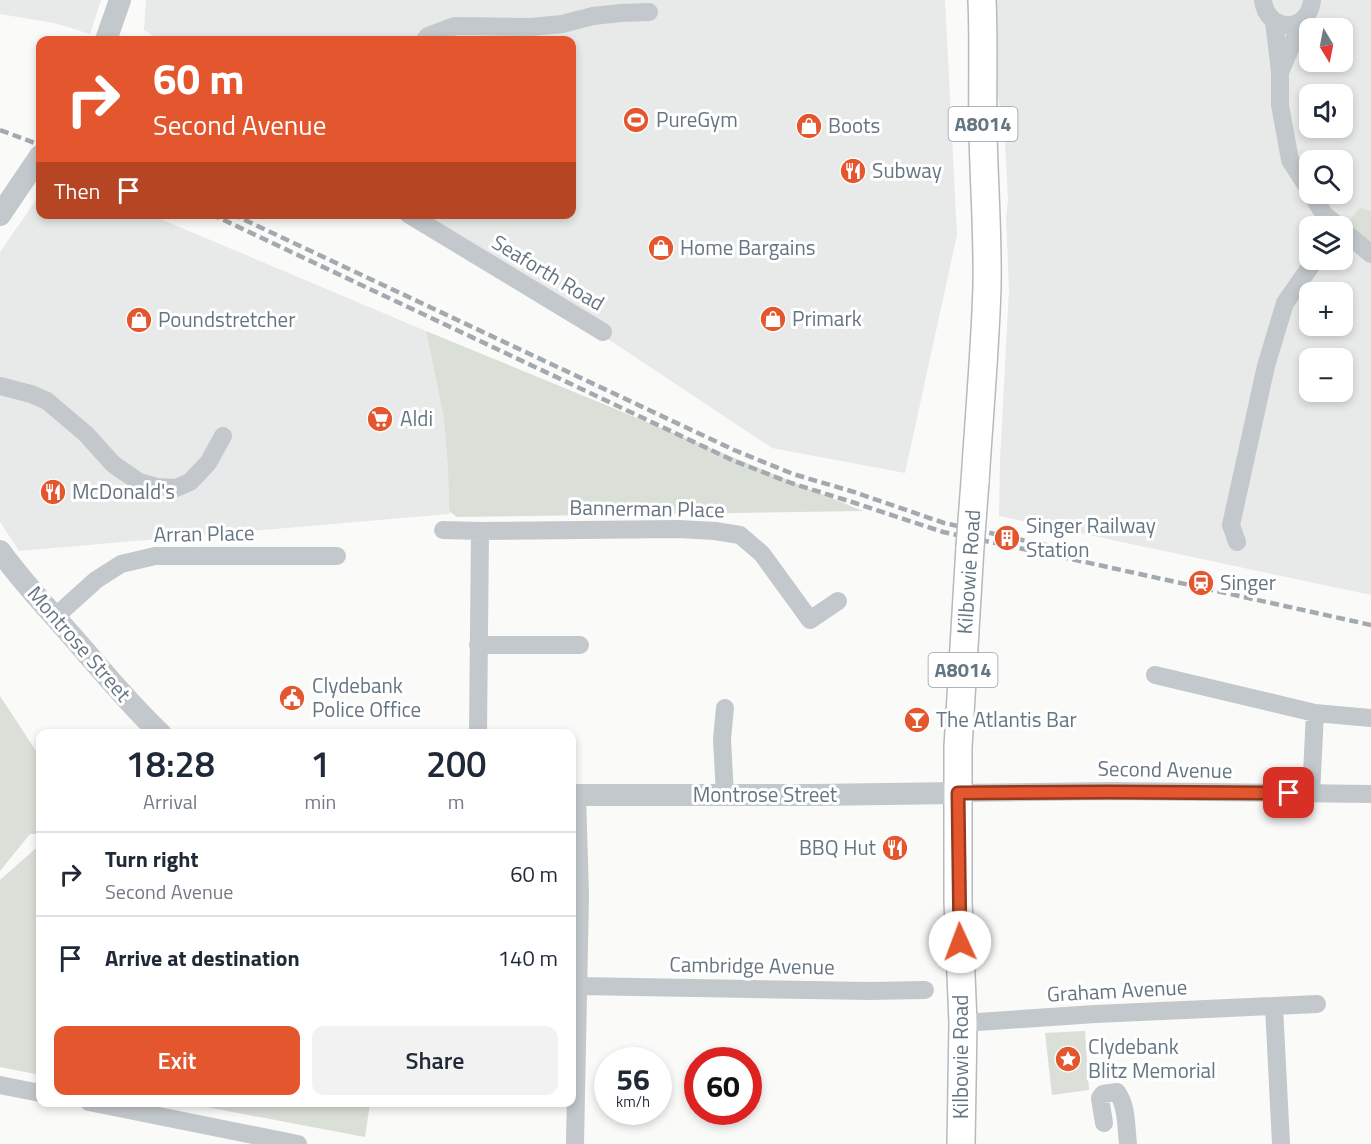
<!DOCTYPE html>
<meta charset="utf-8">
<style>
body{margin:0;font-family:"Titillium Web",sans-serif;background:#f2f2f3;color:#1f2937;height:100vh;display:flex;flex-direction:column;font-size:22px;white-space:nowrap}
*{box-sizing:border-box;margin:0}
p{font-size:20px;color:#747a83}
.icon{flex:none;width:33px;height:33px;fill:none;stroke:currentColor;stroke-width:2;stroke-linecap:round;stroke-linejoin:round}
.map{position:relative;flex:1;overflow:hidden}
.panel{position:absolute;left:36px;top:729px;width:540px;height:378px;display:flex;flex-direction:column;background:#fff;border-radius:12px;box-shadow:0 3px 9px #0003}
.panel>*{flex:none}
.banner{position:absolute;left:36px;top:36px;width:540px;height:183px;border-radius:12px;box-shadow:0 3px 9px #0003;background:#e4572e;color:#fff;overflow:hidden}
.needle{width:39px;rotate:170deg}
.controls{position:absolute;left:1299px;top:18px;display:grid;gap:12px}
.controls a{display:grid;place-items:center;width:54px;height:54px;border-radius:12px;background:#fff;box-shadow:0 3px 9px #0003;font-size:30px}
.speed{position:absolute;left:594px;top:1047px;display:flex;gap:12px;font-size:30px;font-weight:700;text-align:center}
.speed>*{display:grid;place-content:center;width:78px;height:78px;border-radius:50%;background:#fff;box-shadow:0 3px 9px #0003;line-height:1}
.speed small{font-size:15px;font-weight:400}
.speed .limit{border:9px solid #d22;background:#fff;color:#111}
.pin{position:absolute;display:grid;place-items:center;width:51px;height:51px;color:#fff;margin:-26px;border-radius:12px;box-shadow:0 3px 9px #0006}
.me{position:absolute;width:66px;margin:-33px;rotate:358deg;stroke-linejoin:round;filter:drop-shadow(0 0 4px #0008)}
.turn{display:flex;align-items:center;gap:21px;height:126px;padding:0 18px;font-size:27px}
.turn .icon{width:78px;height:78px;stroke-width:2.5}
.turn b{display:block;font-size:42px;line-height:51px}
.then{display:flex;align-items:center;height:57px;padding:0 18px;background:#0003;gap:12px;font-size:22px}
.eta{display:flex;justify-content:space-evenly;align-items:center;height:102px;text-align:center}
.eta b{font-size:36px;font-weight:600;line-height:42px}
.button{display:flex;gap:12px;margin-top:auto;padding:12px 18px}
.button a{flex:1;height:69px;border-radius:12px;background:#e4572e;color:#fff;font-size:24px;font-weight:600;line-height:69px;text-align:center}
.button a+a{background:#f2f2f3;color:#1f2937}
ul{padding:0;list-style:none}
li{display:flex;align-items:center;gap:18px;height:84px;padding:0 18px;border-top:2px solid #e0e1e3}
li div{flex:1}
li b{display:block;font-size:22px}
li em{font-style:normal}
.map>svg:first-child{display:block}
.built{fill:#e8e9e9;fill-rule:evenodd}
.green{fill:#dadfd7}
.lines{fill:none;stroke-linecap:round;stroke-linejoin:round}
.primary-casing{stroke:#b5babe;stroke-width:30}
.minor{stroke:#c3c8cc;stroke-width:18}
.tertiary{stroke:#c3c8cc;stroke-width:22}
.primary{stroke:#fff;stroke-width:27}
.rail{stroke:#a2aab0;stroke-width:4.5;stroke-dasharray:9 4.5;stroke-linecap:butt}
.primary-bridge-casing{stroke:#b5babe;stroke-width:30;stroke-linecap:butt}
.primary-bridge{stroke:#fff;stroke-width:27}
.route-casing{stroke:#94391e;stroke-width:15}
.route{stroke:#e4572e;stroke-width:10}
.labels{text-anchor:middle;stroke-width:6;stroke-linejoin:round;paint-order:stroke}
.shield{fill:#fff;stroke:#939fa8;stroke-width:1.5}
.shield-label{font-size:20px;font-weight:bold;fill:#657683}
.poi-label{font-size:21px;fill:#657683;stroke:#fff;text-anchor:start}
.street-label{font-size:21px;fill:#657683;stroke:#fff}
</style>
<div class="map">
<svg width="1371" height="1144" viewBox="0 0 1371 1144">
<rect width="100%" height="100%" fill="#fafaf8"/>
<path class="built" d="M0,0H101L90,34L54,23L0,14Z
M146,0H945L957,235L905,473L772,448L421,215L572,214V40H160L144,30Z
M982,0H1371V595L999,516L1000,461L1009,290L1006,217L1008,200L1004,124L984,38ZM1310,28H1342V62H1310ZM1310,94H1342V128H1310ZM1310,160H1342V194H1310ZM1310,226H1342V260H1310ZM1310,292H1342V326H1310ZM1310,358H1342V392H1310Z
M40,194V214L151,215L426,331L444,419L448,468L449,514L19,551L0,522V252Z"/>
<path class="green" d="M1360,208L1371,211V254L1343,228Z
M426,331L863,511L457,517L449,511L448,468L444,419Z
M0,696L40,757V834H30L0,871Z
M35,849H40V1075L0,1067V880Z
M1085,1031L1089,1090L1052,1095L1045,1033Z
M185,1103H370L365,1137Z"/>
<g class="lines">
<g class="primary-casing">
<path id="primary" d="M975,482C979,417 985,352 987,287C988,235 984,184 983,132C982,88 984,44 982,0
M961,1144L963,1023L958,901V747L970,547"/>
</g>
<path class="minor" d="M1263,0C1267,34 1309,33 1312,0
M1274,21L1280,72V105L1290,160L1310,191
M425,40L428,36L455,26L531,27L562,24L593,16L621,13L649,12
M1281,70L1302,21
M1311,194L1324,214L1338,226
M408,214L603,332
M1342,230L1371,254
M0,386L31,394L47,401L86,434L113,464L139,482L157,487L176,488L190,482L208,463L223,436
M443,530L480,531
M1237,542L1231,525L1266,366L1285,303L1315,260
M55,617L96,580L121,564L155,556H337
M478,645H580
M1155,675L1315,713L1311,794
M1315,713L1371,718
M478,734L480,531L679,529L715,531L740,535L762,554L810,620L838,601
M958,793L1110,791L1371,794
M725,795L722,739L725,708
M579,986L869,991L925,990
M1274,1006L1317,1004
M963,1023L1095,1014L1274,1006L1281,1144
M0,1085L40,1093
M89,1102L298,1144
M1104,1123L1100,1098L1103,1094L1117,1092C1127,1106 1126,1127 1128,1144
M575,1144L580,895L577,795"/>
<path class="tertiary" d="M106,40L120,0
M0,215L40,156
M0,551C23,583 51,612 77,642C104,673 131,706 161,734
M572,795H814L958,793"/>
<use href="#primary" class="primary"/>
<path class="rail" d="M0,130L40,145
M211,214L732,460L791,483L852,502L943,532L1085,562L1371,625
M232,214L734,450L793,474L854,492L944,523L1050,546"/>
<g class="primary-bridge-casing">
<path id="primary-bridge" d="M970,547L975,482"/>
</g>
<use href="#primary-bridge" class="primary-bridge"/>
</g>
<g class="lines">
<g class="route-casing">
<path id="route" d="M960,942L958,793L1110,792L1289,793"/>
</g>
<use href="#route" class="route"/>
</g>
<defs>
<g id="stadium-disc" transform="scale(1.35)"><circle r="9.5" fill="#e4572e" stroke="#fff"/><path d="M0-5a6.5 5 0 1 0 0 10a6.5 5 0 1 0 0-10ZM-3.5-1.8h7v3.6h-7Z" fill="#fff"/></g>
<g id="shop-disc" transform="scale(1.35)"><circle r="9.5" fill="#e4572e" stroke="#fff"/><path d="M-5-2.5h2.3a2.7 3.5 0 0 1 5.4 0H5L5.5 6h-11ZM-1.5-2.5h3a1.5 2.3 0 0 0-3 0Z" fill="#fff"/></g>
<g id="restaurant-disc" transform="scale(1.35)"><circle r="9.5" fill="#e4572e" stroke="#fff"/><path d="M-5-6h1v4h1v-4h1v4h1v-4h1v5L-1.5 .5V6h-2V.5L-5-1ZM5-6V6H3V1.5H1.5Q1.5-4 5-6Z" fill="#fff"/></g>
<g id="supermarket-disc" transform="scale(1.35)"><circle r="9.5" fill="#e4572e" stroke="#fff"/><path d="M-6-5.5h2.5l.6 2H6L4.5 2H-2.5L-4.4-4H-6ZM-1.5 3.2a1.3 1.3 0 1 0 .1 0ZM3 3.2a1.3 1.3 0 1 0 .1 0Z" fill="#fff"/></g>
<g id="building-disc" transform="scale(1.35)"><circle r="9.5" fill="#e4572e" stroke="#fff"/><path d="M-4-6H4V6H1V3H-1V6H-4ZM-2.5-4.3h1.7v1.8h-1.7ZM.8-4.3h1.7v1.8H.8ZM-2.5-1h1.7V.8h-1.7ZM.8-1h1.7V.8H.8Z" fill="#fff"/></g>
<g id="station-disc" transform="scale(1.35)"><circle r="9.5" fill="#e4572e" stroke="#fff"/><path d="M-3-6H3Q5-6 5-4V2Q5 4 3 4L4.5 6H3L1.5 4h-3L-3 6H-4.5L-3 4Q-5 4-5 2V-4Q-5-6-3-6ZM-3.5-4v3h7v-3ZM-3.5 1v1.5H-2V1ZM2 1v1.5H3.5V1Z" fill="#fff"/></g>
<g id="civic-disc" transform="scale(1.35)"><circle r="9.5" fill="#e4572e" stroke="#fff"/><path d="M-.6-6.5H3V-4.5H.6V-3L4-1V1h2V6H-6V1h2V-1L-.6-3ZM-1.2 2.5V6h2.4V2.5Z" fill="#fff"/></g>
<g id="bar-disc" transform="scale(1.35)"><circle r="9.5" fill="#e4572e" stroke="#fff"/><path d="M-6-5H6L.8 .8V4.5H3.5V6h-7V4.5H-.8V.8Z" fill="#fff"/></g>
<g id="sight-disc" transform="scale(1.35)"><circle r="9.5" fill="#e4572e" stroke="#fff"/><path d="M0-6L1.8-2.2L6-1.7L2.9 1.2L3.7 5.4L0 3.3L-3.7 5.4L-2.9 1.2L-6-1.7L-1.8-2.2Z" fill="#fff"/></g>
</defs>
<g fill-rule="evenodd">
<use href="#stadium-disc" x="636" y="120"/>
<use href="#shop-disc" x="809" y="126"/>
<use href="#restaurant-disc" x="853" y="171"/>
<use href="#shop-disc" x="661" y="248"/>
<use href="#shop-disc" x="773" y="319"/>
<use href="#shop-disc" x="139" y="320"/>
<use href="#supermarket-disc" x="380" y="419"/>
<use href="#restaurant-disc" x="53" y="492"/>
<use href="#building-disc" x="1007" y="538"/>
<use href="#station-disc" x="1201" y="583"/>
<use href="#civic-disc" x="292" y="698"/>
<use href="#bar-disc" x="917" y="720"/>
<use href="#restaurant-disc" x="895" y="848"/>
<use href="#sight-disc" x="1068" y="1059"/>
</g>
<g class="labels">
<g class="shield">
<rect x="948.5" y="107" width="69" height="34" rx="4.5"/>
<rect x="928.5" y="653" width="69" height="34" rx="4.5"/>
</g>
<g class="shield-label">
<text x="983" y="131">A8014</text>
<text x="963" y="677">A8014</text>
</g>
<g class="poi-label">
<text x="656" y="127">PureGym</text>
<text x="828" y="133">Boots</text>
<text x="872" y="178">Subway</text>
<text x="680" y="255">Home Bargains</text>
<text x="792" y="326">Primark</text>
<text x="158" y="327">Poundstretcher</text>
<text x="400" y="426">Aldi</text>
<text x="72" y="499">McDonald's</text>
<text x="1026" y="533">Singer Railway<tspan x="1026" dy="24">Station</tspan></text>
<text x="1220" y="590">Singer</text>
<text x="312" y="693">Clydebank<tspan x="312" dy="24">Police Office</tspan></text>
<text x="936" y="727">The Atlantis Bar</text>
<text x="876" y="855" text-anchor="end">BBQ Hut</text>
<text x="1088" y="1054">Clydebank<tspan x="1088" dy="24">Blitz Memorial</tspan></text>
</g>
<g class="street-label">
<text transform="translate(548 273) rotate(31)" y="7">Seaforth Road</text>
<text transform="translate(647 509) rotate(1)" y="7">Bannerman Place</text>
<text transform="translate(204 534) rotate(-1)" y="7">Arran Place</text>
<text transform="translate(969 572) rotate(-86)" y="7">Kilbowie Road</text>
<text transform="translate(79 644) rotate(49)" y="7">Montrose Street</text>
<text transform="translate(1165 770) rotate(1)" y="7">Second Avenue</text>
<text x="765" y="802">Montrose Street</text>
<text transform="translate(752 966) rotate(1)" y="7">Cambridge Avenue</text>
<text transform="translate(1117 991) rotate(-3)" y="7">Graham Avenue</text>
<text transform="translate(961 1057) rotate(-90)" y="7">Kilbowie Road</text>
</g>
</g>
</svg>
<div class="controls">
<a><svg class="needle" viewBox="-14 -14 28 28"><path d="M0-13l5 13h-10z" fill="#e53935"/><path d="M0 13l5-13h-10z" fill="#747a83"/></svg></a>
<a><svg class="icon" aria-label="sound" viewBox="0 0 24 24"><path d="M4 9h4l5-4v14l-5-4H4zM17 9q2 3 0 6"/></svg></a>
<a><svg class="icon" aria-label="search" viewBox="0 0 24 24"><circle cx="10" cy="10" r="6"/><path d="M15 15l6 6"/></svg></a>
<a><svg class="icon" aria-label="layers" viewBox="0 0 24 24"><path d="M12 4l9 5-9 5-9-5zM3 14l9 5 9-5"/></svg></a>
<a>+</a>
<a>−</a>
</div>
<div class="speed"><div>56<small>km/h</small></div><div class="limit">60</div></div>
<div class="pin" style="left:1289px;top:793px;background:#d93025"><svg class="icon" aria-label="arrive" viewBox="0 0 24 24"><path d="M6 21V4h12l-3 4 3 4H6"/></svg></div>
<svg class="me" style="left:960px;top:942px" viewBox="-20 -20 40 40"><circle r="19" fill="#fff"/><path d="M0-13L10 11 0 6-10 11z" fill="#e4572e"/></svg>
<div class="banner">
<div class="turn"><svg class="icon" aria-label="right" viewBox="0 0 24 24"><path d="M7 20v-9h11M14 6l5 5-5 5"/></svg><div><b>60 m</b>Second Avenue</div></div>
<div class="then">Then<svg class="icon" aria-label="arrive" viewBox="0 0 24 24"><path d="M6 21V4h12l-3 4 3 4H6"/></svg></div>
</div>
<section class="panel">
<div class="eta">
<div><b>18:28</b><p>Arrival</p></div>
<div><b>1</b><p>min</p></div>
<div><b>200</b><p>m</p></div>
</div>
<ul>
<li><svg class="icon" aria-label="right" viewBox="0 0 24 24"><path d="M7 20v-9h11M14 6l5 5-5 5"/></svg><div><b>Turn right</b><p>Second Avenue</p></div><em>60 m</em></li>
<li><svg class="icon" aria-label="arrive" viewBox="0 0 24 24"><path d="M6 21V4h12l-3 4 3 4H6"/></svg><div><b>Arrive at destination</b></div><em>140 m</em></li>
</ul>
<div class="button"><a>Exit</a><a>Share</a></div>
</section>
</div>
